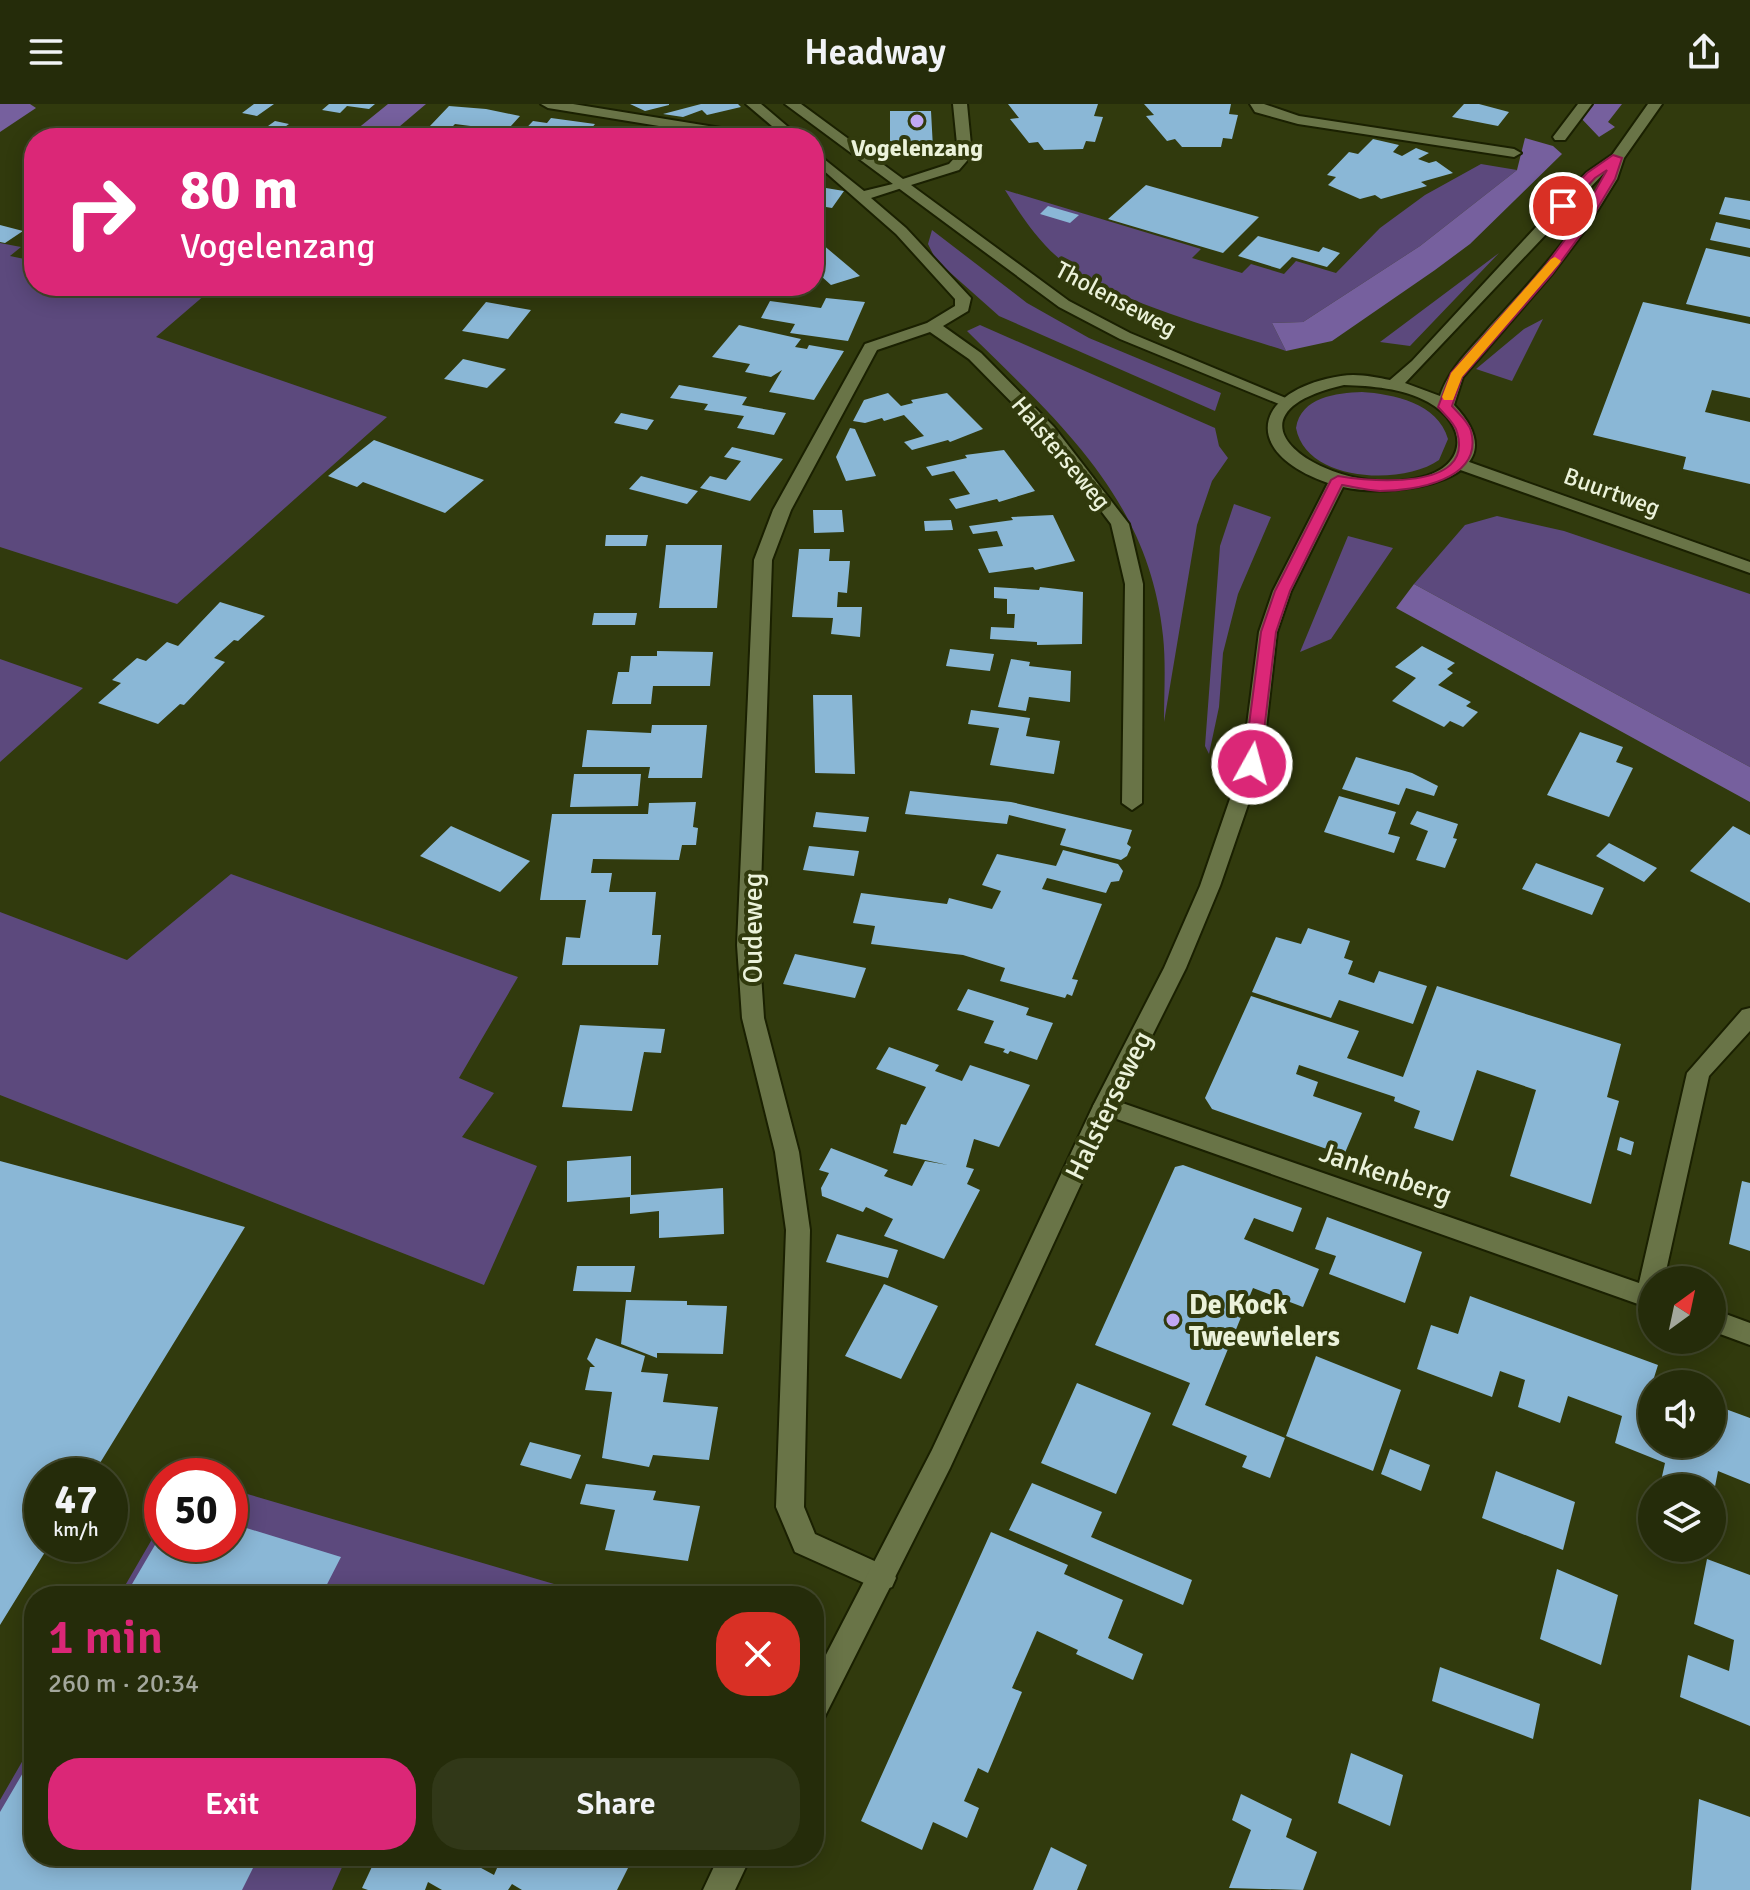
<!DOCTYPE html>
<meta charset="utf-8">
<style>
body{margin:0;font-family:Signika,sans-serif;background:#313818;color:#f1f3f6;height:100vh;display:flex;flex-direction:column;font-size:30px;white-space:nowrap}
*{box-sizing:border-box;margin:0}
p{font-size:26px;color:#a3a79c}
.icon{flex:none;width:44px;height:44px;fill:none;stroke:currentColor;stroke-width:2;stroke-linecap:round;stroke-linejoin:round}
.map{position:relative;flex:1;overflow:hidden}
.panel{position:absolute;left:24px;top:1482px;width:800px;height:280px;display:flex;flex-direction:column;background:#252c0a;border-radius:32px;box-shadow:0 4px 20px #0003,0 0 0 2px #42482b}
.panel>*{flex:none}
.hud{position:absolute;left:24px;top:24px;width:800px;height:168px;border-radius:32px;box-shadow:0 4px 20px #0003,0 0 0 2px #42482b;background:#db2777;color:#fff;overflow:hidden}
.needle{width:52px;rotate:33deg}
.controls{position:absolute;left:1638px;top:1162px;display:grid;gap:16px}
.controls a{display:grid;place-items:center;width:88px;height:88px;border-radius:50%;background:#252c0a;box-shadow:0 4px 20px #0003,0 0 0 2px #42482b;font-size:40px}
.speed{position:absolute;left:24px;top:1354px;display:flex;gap:16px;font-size:40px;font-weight:700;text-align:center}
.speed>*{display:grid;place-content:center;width:104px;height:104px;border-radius:50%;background:#252c0a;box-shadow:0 4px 20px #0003,0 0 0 2px #42482b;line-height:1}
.speed small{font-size:20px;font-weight:400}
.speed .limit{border:12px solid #d22;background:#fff;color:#111}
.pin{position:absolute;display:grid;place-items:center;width:68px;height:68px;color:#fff;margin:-34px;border:4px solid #fff;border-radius:50%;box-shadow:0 2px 8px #0007}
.me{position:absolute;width:88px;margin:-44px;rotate:7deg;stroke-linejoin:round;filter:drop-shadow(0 0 6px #0008)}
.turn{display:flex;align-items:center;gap:28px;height:168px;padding:0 24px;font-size:36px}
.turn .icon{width:104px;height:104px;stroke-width:2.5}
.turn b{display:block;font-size:56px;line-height:68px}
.round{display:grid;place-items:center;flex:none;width:84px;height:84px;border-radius:32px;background:#313818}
.headline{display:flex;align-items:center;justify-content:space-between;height:136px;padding:0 24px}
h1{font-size:48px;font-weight:600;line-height:60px;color:#db2777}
.action{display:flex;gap:16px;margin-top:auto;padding:16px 24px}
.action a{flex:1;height:92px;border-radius:32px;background:#db2777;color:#fff;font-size:32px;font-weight:600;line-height:92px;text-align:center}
.action a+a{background:#313818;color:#f1f3f6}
header{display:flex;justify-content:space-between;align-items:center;height:104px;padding:0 24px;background:#252c0a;font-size:36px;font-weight:600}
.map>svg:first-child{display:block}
.green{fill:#5c497d}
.forest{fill:#76609e}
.building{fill:#8ab7d6}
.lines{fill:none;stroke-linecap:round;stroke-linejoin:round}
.service-casing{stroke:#1a2001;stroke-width:4}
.minor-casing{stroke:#1a2001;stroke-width:4}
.tertiary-casing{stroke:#1a2001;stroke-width:4}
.secondary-casing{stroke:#1a2001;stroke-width:4}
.service{fill:#697447;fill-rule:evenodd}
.minor{fill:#697447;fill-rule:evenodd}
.tertiary{fill:#697447;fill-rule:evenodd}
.secondary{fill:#697447;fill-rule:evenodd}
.route{fill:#db2777;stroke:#8e194d;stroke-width:2}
.slow{fill:#f59e0b}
.poi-dot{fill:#c1a8f3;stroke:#313a0d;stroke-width:3}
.labels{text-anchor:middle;stroke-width:8;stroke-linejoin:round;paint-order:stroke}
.far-poi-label{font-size:24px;font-weight:bold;fill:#ebf2da;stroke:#313a0d}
.far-street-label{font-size:24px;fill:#ebf2da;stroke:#313a0d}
.street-label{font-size:28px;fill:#ebf2da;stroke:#313a0d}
.poi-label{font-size:28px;font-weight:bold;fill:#ebf2da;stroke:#313a0d;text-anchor:start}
</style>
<header><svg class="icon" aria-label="menu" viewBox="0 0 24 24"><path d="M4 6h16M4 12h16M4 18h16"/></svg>Headway<svg class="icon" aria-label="share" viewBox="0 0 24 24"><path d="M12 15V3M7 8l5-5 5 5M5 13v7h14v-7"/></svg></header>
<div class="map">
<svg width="1750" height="1786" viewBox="0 0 1750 1786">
<rect width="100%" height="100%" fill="#313a0d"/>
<path class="green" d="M1481,60L1517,66L1420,142L1303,218L1272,219L1286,247C1219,225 1132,203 1073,165C1044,146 1023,115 1005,86L1201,145L1192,154L1242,169L1251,160L1284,170L1296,157L1336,169L1380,124L1425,91Z
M932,126L1027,199L1089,234L1221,289L1215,307L999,212L936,156L928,140Z
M0,139L21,143L10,152L34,157V182L213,184L156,233L387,313L177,500L0,443Z
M1499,149L1410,242L1380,238Z
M1543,215L1512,277L1476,265L1524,225Z
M980,221L1215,324L1219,342L1228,354L1212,377L1197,421L1164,618C1164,589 1166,560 1163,532C1149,395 1059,318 967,227Z
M1362,288C1393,290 1438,299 1448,335L1439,356C1402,382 1306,378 1296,324C1301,293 1336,289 1362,288Z
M1234,400L1271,413L1238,490L1223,549L1219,603L1209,650L1205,642L1220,442Z
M1497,412L1564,427L1750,490V663L1414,480L1465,421Z
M1348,432L1393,444L1331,535L1300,548Z
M0,555L83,584L0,658Z
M231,770L518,873L459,974L494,989L462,1033L537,1062L484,1181L0,991V808L127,856Z
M230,1385L595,1492H119L162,1418V1440H230Z
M34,1637V1752H347L332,1786H0V1696Z"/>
<path class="forest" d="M0,0H30L36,4L0,28Z
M388,0H426L386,34H346Z
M1589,0H1622L1608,18L1615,23L1599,33L1579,12Z
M1525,34L1553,42L1562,50L1470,140L1435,166L1332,237L1286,247L1272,219L1303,218L1420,142L1517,66Z
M1414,480L1750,663V698L1396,504Z"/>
<path class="building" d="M254,0H274L257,12L242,9Z
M329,0H375L369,5L347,2L340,9L322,6Z
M630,0H669V1L645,7Z
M701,0H738L741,3L707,11L702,6L683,13L663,10Z
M1008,0H1098L1094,12L1103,13L1095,38L1086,37L1083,45L1044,46L1038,38L1029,39L1010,15L1019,14Z
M1144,0H1231L1229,10L1238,11L1232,35L1223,34L1221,43H1182L1175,35L1167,37L1146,12L1154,11Z
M1464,0H1479L1509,8L1498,22L1452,13Z
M449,2L486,5L520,12L502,32L481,29L486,24L455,20L450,25L430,22Z
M890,7H931L933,44H900L890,37Z
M551,14L595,20L591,25L604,27L599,34H517L533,17L547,19Z
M275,17L289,20L269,34H251Z
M1373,35L1399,41L1393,48L1402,52L1416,44L1429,49L1418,55L1429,59L1436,57L1453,69L1421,78L1427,82L1381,95L1375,91L1360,95L1328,81L1336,73L1327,71L1349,48L1358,50Z
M1146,81L1259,113L1223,149L1108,115Z
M814,82L844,87L832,104L814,101Z
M1725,93L1750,97V116L1719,110Z
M1048,102L1079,111L1070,119L1040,110Z
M1716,118L1750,125V144L1710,136Z
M0,121L23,127L5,139L0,138Z
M1258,132L1319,148L1323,143L1340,149L1327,163L1292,153L1280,165L1238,152Z
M822,140L860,172L831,181L821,172L817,173L814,143Z
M1706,144L1750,153V213L1686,200Z
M826,194L865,198L848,237L790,229L795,220L761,214L770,197L821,204Z
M486,198L531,206L508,235L462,227Z
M1643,198L1750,220V294L1712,286L1705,308L1750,318V380L1683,365L1686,353L1593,331Z
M739,221L801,235L795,243L807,245L809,241L844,247L814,296L769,288L782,266L771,273L745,268L750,260L712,253Z
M463,255L506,265L487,284L444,275Z
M679,281L747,293L742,301L786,309L774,331L737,324L744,312L704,306L708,300L670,294Z
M888,289L901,302L913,299L911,296L947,289L983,325L950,338L948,336L912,346L904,338L924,332L904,311L884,317L882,314L865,319L853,317L864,296Z
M621,309L654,316L647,326L614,319Z
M850,324L855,325L876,372L846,377L836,353Z
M374,336L484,376L445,409L363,378L357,383L328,372Z
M732,343L783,355L750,397L700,384L710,372L726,376L741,357L724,353Z
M1004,346L1035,387L999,398L997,395L956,405L949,395L970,390L954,367L932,372L926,363L967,354L965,351Z
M641,372L698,387L687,400L629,385Z
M813,406H842L844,428L814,429Z
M1053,411L1075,457L1035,466L1033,463L989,469L978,445L1003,442L997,427L973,430L969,422L1013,416L1011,413Z
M951,416L953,426L925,427L924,417Z
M606,431H648L646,442H605Z
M666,441H722L717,504H659Z
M799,445H830L829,457H850L847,489L838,488L837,503H862L860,533L831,530L833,514L792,513Z
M994,483L1039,486L1040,483L1083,488L1082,540L1037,541V538L990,535L991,523L1014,524L1015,510H1007V495L994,494Z
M220,498L265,512L238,537L234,536L214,554L225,558L184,601L180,600L158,620L98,599L121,579L112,576L137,554L146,557L167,538L178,542Z
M594,509H637L635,521H592Z
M1422,542L1455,559L1447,565L1453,569L1438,581L1471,598L1466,602L1478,608L1463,623L1450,617L1444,623L1392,597L1416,574L1395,563Z
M950,545L994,550L990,567L946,562Z
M657,547L713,548L710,582H653L651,600H612L618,568H629L631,552H657Z
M1011,555L1030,558L1029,562L1071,567L1070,598L1029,593L1026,607L998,603Z
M813,591H852L855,670L815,669Z
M971,606L1030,614L1026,632L1060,637L1054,670L990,661L999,624L968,620Z
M652,621H707L702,674H648L650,663H582L587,626L651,629Z
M1580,628L1623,643L1616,658L1633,664L1609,713L1547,691Z
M1356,653L1412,669L1438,682L1434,692L1406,684L1399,701L1342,685Z
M574,670H641L638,702L570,703Z
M910,687L1011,698L1132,726L1127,740L1131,743L1127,752L1121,756L1060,741L1066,725L1009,711L1007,720L905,710Z
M1339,692L1396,708L1388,730L1400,733L1394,749L1324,728Z
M696,698L693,723L698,724L696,741H682L679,756L593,755L591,769H612L609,788H656L652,831H661L658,861H562L566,833L580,834L586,796H540L552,710H648L649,699Z
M1417,707L1458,720L1453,734L1457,735L1445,764L1416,756L1428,727L1410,720Z
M816,708L869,713L866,728L813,723Z
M451,722L530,757L500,788L420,752Z
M1733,722L1750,731V799L1690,767Z
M1609,739L1657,764L1644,778L1596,752Z
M809,742L859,747L854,772L803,766Z
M1063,746L1118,760L1123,767L1119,777L1111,778L1106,789L1047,774L1042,785L1102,800L1072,875L1078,876L1072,892L1067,890L1065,894L1000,877L1005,864L963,851L871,840L875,822L853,819L861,789L947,800L949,794L992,805L1001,787L982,781L997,750L1056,762Z
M1536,759L1604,784L1592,811L1522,785Z
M1308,824L1350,837L1344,854L1353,857L1348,870L1374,879L1379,867L1427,882L1413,920L1339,896L1331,914L1252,888L1276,833L1301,840Z
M795,850L866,864L855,894L783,880Z
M1437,882L1621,940L1607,993L1619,997L1591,1100L1510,1072L1536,986L1477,966L1453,1037L1414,1024L1420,1007L1394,997L1395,993L1299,961L1296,970L1318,978L1313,992L1362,1009L1344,1051L1212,1005L1205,994L1251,892L1359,927L1347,954L1403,973Z
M968,885L1029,904L1026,911L1053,919L1037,956L1010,947L1008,950L1003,948L1005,945L984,939L994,917L957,906Z
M580,921L665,925L661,949L644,948L632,1007L562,1003Z
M889,943L939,961L935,967L962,977L970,961L1030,981L999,1043L974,1035L966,1063L974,1065L967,1080L980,1086L944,1155L884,1132L893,1115L866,1103L863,1108L822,1092L821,1084L829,1069L819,1066L831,1044L888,1066L884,1072L912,1082L925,1057L948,1061L893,1049L901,1020L906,1021L926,983L876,965Z
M1620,1033L1634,1038L1631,1051L1617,1046Z
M631,1052V1091L723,1084L724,1130L659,1134V1107L630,1110V1093L567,1098V1057Z
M0,1057L245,1123L92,1372H42V1440H50L0,1521Z
M1183,1061L1302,1104L1293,1128L1254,1114L1244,1135L1319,1165L1303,1203L1253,1184L1205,1301L1285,1334L1270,1374L1242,1363L1247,1352L1172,1321L1190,1279L1095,1241L1175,1063Z
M1742,1077L1750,1079V1147L1729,1140Z
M1327,1113L1422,1148L1405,1199L1329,1170L1336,1152L1315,1145Z
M837,1130L898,1146L888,1174L826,1158Z
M577,1162H635L631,1188L573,1187Z
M884,1180L938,1202L901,1275L845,1252Z
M1470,1192L1658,1261L1652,1280V1340H1712V1300L1750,1314V1380L1718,1367L1713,1393L1712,1384H1678L1661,1377L1665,1359L1615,1339L1622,1312L1568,1292L1560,1319L1518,1303L1525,1276L1500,1267L1492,1293L1417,1265L1431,1221L1458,1230Z
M626,1196L687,1197V1201L727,1202L723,1250L657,1249V1254L621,1240Z
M596,1234L645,1252L641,1268L668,1270L663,1298L718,1303L709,1356L653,1351L649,1363L602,1354L612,1288L585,1286L590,1263H595L587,1255Z
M1316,1252L1401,1286L1373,1367L1286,1332Z
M1077,1279L1151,1309L1116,1390L1041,1359Z
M530,1338L581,1351L571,1375L520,1361Z
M1390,1345L1430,1361L1421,1387L1381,1370Z
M1496,1367L1575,1398L1563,1446L1482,1414Z
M1032,1379L1102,1408L1091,1433L1192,1476L1183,1501L1009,1426Z
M586,1380L656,1387L653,1396L700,1402L688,1457L605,1446L615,1406L580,1400Z
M230,1419L341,1453L321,1492H125L162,1429V1440H230Z
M991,1428L1068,1461L1064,1470L1123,1496L1108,1534L1143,1550L1133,1576L1076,1550L1078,1546L1037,1527L1012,1584L1022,1588L988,1669L978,1664L964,1697L979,1704L967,1734L933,1718L922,1746L861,1717Z
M1707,1455L1750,1471V1622L1680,1593L1688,1551L1729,1567L1734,1536L1694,1520Z
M1557,1465L1618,1491L1601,1561L1540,1535Z
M1440,1563L1540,1600L1533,1635L1432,1597Z
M1351,1649L1403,1671L1390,1722L1338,1699Z
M34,1650V1752H259L242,1786H0V1708Z
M1241,1690L1292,1715L1286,1733L1317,1748L1303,1786L1229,1784L1251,1726L1232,1716Z
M1699,1695L1750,1713V1786H1691Z
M1051,1743L1087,1761L1077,1786H1033Z
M377,1752H459L494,1771L501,1755L495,1752H634L617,1786H522L512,1780L508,1786H442L428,1778L425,1786H368L362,1784Z"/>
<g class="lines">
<g class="service-casing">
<path id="service" d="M1250,0H1264L1299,12L1514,45L1521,49L1514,53L1298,20L1255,8Z"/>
</g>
<g class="minor-casing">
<path id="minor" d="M541,0H573L758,30L765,34H733L548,4Z
M746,0H761L801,34H786Z
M1578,0H1592L1565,36H1555L1553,33Z
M814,47L864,87L905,77V83L871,94L906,124L971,194L968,207L943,222L981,249L1054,323L1129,420L1143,480L1142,699L1132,706L1122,699L1125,480L1111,420L1042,329L969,255L930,228L877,246L791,406L772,456L759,841L764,914L799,1048L810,1126L804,1403L815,1430L892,1465L896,1474L892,1483L882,1487L795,1448L776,1403L786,1126L775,1048L742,914L737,841L754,456L773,406L865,240L927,219L955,202V195L896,130L814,58Z
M1458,354L1750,458V469L1452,363L1450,359Z
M1750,904V927L1709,972L1664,1176H1652V1205L1097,1008L1093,1002L1097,996L1105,993L1639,1179L1687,969L1742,906Z
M1712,1205L1750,1219V1241L1712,1227Z"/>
</g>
<g class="tertiary-casing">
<path id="tertiary" d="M785,0H801L903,75L949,60L958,50L953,0H967L972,51L959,66L911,81L1069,197L1130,229L1293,297L1291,300H1279L1120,235L1059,203Z"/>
</g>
<g class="secondary-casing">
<path id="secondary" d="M1648,0H1662L1624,54L1617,75L1586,125L1552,170L1463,273L1454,301C1526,377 1394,395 1343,383L1291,487L1277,528L1262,660L1220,782L1186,864L1117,1002L950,1364L824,1614L814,1618V1574L932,1346L1093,1002L1164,864L1200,782L1242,660L1259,528L1273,487L1328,379C1239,348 1253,286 1341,272C1357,269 1375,273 1390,276L1412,257L1586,69L1612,51ZM1605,68C1588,118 1522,187 1486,227C1468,248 1449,265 1440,292L1405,279ZM1344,281C1372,282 1402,284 1428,298C1469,321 1468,363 1419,374C1334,395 1204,313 1344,281Z
M719,1752H751L735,1786H703Z"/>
</g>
<use href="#service" class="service"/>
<use href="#minor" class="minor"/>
<use href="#tertiary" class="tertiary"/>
<use href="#secondary" class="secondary"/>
</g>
<path class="route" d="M1613,51L1622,54L1615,75L1587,122L1552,170L1462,273L1452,302C1458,309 1469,318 1471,327C1484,376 1414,387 1380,387C1367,386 1354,383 1342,381L1290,487L1276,528L1260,660L1252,666L1246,664L1244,660L1261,528L1275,487L1331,376L1338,372C1369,377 1475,388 1457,328C1455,319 1444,310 1438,303L1451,269L1543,165L1576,121L1607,66L1595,74L1567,104H1559V99L1587,69Z"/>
<path class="slow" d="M1555,153L1561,157L1559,160L1462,273L1453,296H1444L1442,293L1451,269L1551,155Z"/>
<g class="poi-dot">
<circle cx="917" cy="17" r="8"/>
<circle cx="1173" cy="1216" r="8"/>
</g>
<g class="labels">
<g class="far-poi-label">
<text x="917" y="52">Vogelenzang</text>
</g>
<g class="far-street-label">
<text transform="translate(1116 195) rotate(28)" y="8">Tholenseweg</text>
<text transform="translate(1061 349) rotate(50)" y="8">Halsterseweg</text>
<text transform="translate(1612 388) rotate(20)" y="8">Buurtweg</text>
</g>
<g class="street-label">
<text transform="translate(752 824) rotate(-90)" y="10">Oudeweg</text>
<text transform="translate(1108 1001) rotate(-64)" y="10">Halsterseweg</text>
<text transform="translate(1386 1069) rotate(19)" y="10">Jankenberg</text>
</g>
<g class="poi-label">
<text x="1189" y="1210">De Kock<tspan x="1189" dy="32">Tweewielers</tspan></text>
</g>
</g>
</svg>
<div class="controls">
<a><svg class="needle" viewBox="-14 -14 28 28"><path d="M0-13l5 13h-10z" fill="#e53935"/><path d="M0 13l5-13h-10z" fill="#a3a79c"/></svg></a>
<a><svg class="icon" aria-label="sound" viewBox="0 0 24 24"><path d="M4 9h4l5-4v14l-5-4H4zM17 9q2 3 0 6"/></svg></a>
<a><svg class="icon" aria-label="layers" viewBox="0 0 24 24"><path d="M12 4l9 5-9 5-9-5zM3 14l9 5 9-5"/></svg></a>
</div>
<div class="speed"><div>47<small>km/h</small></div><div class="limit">50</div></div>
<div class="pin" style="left:1563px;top:102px;background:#d93025"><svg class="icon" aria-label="arrive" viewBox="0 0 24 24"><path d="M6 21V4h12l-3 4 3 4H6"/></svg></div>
<svg class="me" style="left:1252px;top:660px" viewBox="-20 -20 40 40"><circle r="17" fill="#db2777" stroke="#fff" stroke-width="3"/><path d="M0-11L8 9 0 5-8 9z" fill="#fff"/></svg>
<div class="hud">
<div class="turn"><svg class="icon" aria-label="right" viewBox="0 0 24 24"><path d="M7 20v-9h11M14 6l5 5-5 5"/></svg><div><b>80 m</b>Vogelenzang</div></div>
</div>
<section class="panel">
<div class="headline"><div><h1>1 min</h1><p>260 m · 20:34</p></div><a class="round" style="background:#d93025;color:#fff"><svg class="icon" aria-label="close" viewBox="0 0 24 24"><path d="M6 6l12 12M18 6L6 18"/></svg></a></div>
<div class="action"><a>Exit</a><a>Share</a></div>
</section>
</div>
